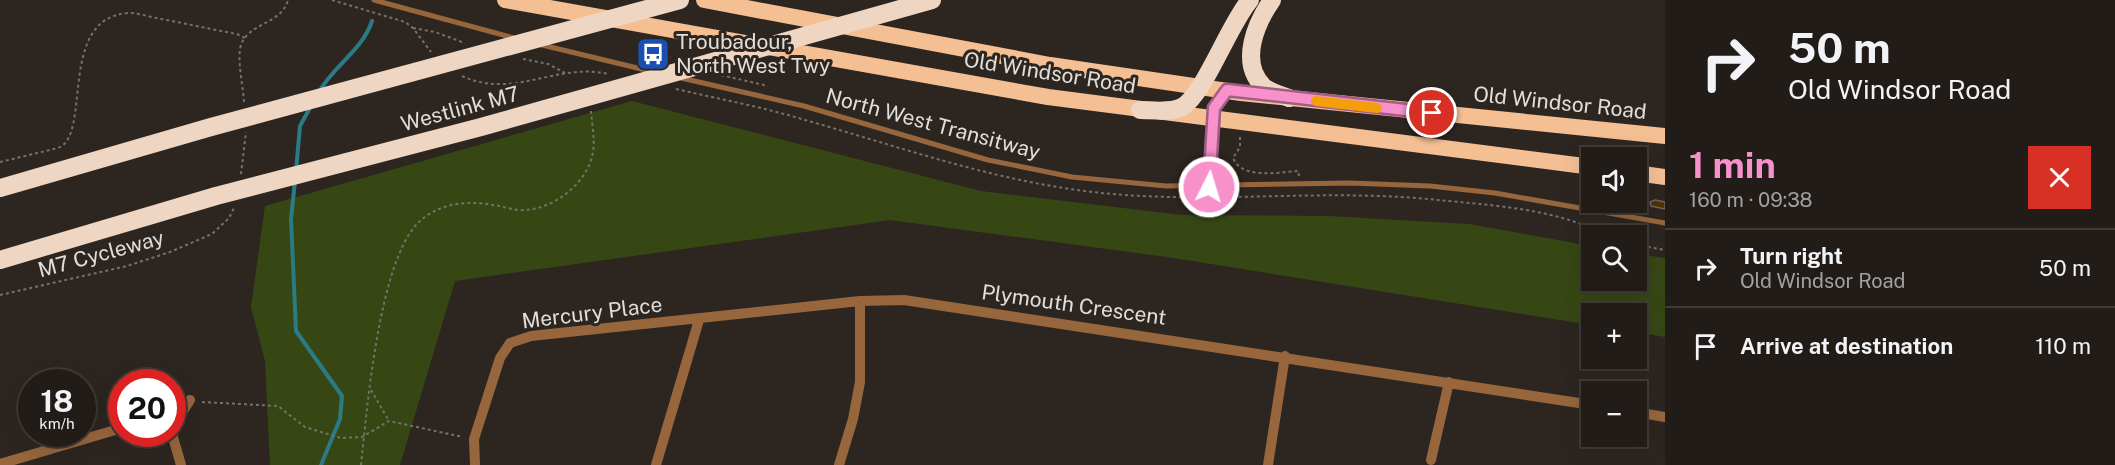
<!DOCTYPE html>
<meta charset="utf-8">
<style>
body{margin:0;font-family:"Public Sans",sans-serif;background:#2a2521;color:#f1f3f6;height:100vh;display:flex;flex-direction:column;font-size:22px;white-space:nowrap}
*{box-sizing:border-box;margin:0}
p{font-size:20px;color:#a2a1a2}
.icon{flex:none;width:33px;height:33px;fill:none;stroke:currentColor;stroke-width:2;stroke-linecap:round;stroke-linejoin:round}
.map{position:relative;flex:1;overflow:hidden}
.sheet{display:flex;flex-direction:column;background:#221c18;width:450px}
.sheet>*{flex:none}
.banner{background:#221c18;color:#f1f3f6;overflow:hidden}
.controls{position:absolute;left:1581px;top:147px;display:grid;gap:12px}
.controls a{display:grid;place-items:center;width:66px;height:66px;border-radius:0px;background:#221c18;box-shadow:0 6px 24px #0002,0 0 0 2px #3f3a37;font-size:30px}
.speed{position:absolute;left:18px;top:369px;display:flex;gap:12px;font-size:30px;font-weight:700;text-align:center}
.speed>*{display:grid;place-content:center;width:78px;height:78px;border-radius:50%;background:#221c18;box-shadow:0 6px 24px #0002,0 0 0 2px #3f3a37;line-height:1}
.speed small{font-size:15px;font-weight:400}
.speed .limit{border:9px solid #d22;background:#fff;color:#111}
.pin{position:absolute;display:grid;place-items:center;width:51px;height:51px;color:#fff;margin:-26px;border:3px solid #fff;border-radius:50%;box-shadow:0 2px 6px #0007}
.me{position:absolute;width:66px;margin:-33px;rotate:5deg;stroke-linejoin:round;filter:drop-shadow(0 0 4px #0008)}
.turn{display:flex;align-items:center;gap:21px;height:126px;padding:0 24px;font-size:27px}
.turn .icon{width:78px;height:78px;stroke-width:2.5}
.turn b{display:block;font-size:42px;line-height:51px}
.round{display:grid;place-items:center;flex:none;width:63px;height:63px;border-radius:0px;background:#2a2521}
.summary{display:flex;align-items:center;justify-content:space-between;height:102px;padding:0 24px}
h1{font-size:36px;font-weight:700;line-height:45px;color:#f890cc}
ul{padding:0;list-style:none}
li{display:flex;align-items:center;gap:18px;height:78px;padding:0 24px;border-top:2px solid #3f3a37}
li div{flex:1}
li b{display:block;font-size:22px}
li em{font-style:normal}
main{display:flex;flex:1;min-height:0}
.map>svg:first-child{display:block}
.green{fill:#374714}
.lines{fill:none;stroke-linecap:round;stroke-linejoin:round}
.stream{stroke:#2a7b85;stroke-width:4}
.building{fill:#533000;stroke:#6e665f;stroke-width:1.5}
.path{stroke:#76706b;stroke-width:2;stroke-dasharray:3 3;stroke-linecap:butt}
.service{stroke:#97663d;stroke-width:5}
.minor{stroke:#97663d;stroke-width:10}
.trunk{stroke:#f5bf94;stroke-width:16}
.motorway{stroke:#efd6c3;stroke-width:18}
.route-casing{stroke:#a15e85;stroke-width:15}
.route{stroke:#f890cc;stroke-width:10}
.slow{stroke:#f59e0b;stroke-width:10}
.labels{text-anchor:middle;stroke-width:6;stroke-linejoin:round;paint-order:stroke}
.poi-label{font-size:21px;fill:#e1ddd9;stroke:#2d2620;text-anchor:start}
.street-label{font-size:21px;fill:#e1ddd9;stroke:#2d2620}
</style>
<main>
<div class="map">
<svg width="1665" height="465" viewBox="0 0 1665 465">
<rect width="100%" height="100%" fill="#2d2620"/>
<path class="green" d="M632,101L981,191L1182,215L1328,216L1469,224L1591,246L1592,280H1636L1637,254L1665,258V337L1637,332L1636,314H1592L1591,325L1174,258L890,220L455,281L400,465H270L265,361L251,307L265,206Z"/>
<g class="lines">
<path class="stream" d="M319,92C334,65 362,51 372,21
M296,171L300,126L311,106
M295,181L291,219L296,331L342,396L340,419L321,465"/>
</g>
<path class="building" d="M1655,200L1665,202V209L1651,206L1650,202Z"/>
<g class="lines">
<path class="path" d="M332,0L405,22L413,28L431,52
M413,28L435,32L462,42
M653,54L671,57
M523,59L548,64L565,73
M721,75L768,86
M462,76C514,100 556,62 609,74
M676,89C719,99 763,107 805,120C897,146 983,177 1077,190C1197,207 1318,187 1438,200C1488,205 1563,209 1605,236
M244,102C243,86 238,66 240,49C245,22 281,26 288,0
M1240,137V147L1233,158C1242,180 1280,172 1298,171L1299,176
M0,162L58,148C93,135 56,17 129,13C137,13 147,16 156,18C183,23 210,29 237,34L245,38
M241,174L246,132
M1636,245L1665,250
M0,295L127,266L170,252L212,234L229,218L235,206
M371,390L389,421
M202,402L278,406L305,427L341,438L362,437L389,421L463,437
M361,465C367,408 379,264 417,224C437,203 467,200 493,205C503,206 514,211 524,210C554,209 588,183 593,152C595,139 592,124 591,111"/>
<path class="service" d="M374,0L514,38
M538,44L654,72
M681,78L804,106L988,160L1072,177L1166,186L1350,183L1430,186L1495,193L1665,223
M1209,187L1214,108L1223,93"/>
<path class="minor" d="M1636,412L1665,417
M172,428L190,400
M172,434L181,465
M1431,460L1449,382
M0,464L122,428
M475,464L474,439L500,358L510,343L531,336L860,301L904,300L1592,405
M656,465L699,320
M839,465L853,419L860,382V301
M1268,465L1285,356"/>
<path class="trunk" d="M505,0L1048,97L1592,167
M704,0L1050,65L1241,93L1665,136
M1636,173L1665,177"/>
<path class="motorway" d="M1272,0C1256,23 1239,62 1263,86C1269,92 1281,95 1289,98
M1140,110C1152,110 1171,113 1182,107C1204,95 1229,24 1250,0
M0,188L211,127L680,0
M0,260L216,196L481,127L932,0"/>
</g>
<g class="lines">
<g class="route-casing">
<path id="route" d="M1209,187L1214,108L1227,90L1432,113"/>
</g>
<use href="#route" class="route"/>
<path class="slow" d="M1316,101L1377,108"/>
</g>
<defs>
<g id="bus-square" transform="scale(1.725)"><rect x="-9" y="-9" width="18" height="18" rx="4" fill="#1a4fb4" stroke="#2d2620"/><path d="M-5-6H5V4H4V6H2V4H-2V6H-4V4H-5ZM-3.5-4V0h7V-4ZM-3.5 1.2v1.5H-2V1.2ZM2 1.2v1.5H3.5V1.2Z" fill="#fff"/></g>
</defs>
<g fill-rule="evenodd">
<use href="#bus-square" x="653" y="54"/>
</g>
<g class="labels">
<g class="poi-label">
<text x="676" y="49">Troubadour,<tspan x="676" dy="24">North West Twy</tspan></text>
</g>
<g class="street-label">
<text transform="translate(1050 73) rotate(9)" y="7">Old Windsor Road</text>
<text transform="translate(1560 103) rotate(6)" y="7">Old Windsor Road</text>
<text transform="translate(460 109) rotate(-15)" y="7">Westlink M7</text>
<text transform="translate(933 124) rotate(15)" y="7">North West Transitway</text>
<text transform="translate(101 254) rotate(-15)" y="7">M7 Cycleway</text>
<text transform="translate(1074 305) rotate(8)" y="7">Plymouth Crescent</text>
<text transform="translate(592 313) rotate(-7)" y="7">Mercury Place</text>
</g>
</g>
</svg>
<div class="controls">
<a><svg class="icon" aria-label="sound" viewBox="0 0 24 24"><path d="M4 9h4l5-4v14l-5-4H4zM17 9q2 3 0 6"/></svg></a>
<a><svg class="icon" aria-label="search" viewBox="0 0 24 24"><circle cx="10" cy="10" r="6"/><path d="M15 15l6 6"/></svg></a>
<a>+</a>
<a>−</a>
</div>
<div class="speed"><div>18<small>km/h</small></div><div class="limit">20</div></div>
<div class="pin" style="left:1432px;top:113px;background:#d93025"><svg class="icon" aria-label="arrive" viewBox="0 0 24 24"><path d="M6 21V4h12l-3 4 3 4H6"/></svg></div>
<svg class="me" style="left:1209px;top:187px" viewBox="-20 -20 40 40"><circle r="17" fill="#f890cc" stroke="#fff" stroke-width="3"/><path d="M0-11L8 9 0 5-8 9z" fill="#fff"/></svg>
</div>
<section class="sheet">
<div class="banner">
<div class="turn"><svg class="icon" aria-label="right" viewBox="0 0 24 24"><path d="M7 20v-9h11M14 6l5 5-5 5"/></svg><div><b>50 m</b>Old Windsor Road</div></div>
</div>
<div class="summary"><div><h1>1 min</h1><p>160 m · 09:38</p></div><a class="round" style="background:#d93025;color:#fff"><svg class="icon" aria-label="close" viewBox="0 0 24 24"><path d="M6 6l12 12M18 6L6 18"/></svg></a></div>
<ul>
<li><svg class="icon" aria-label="right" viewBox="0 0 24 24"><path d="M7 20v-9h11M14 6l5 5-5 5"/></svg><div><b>Turn right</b><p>Old Windsor Road</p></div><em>50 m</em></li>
<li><svg class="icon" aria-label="arrive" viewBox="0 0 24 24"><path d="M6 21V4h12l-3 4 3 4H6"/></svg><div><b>Arrive at destination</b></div><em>110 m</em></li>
</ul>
</section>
</main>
